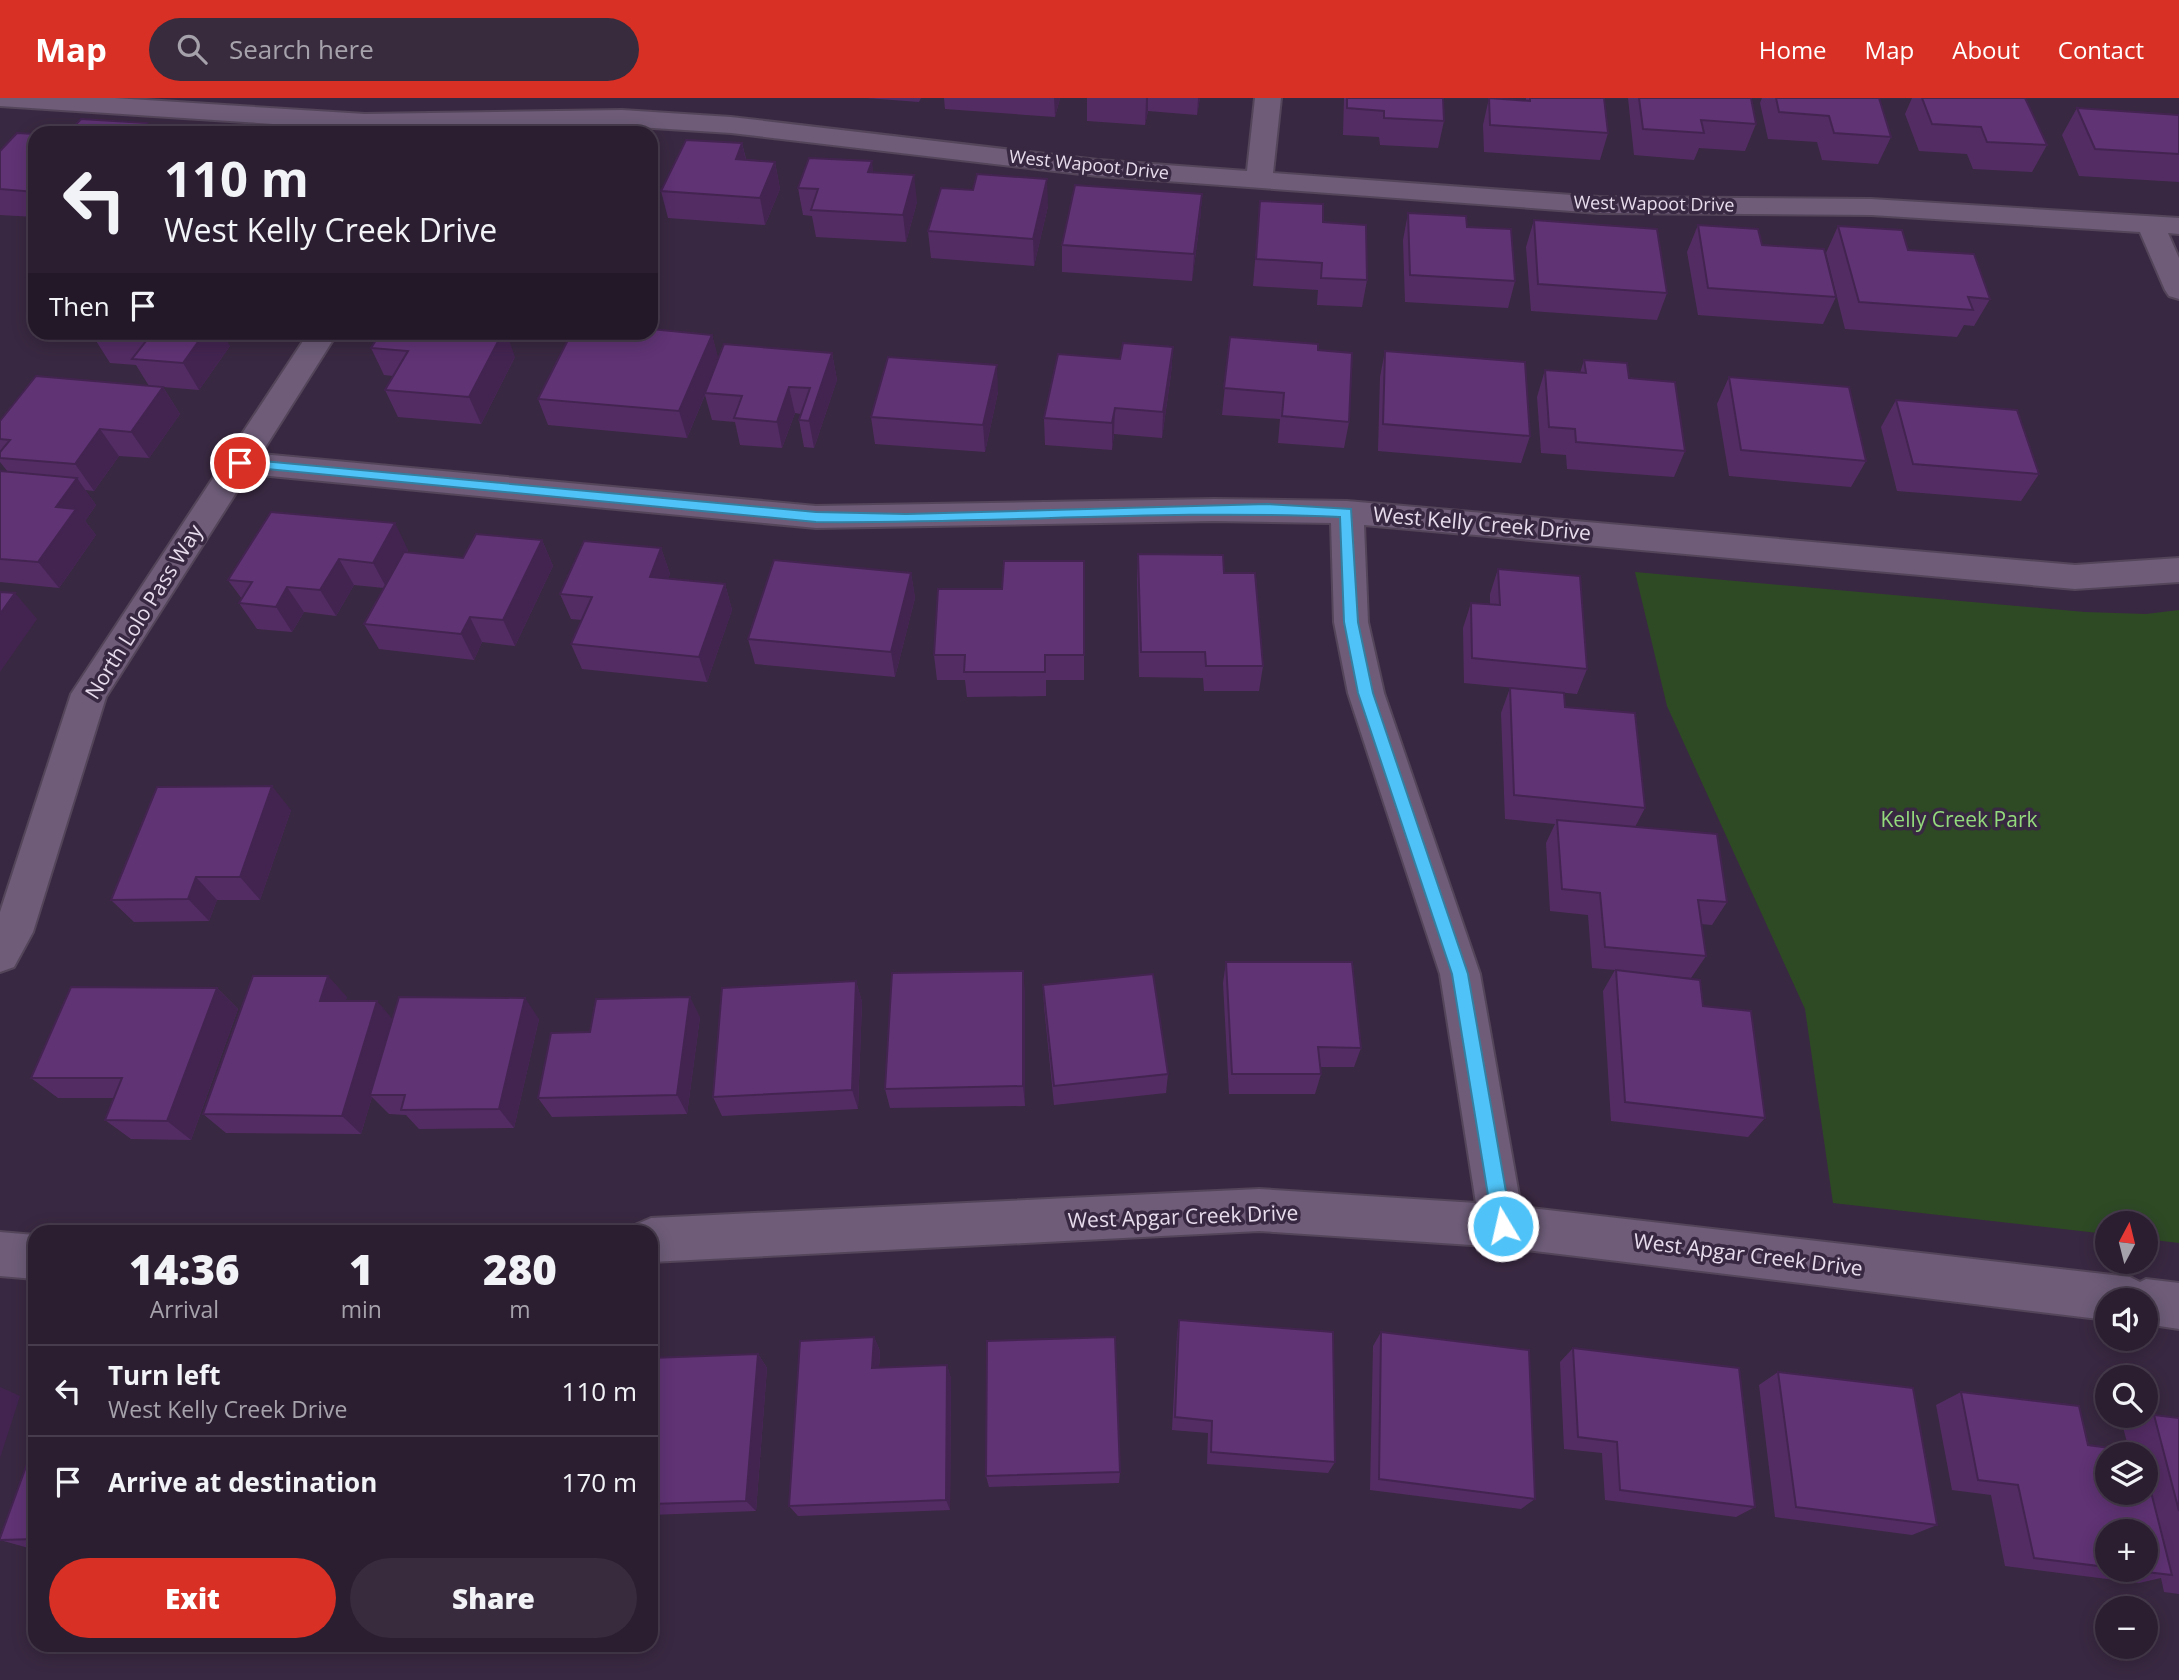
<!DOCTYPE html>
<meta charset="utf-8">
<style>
body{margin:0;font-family:"Open Sans",sans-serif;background:#372b3d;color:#f1f3f6;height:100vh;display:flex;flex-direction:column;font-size:26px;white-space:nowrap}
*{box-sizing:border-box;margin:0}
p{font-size:23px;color:#a6a2ab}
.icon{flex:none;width:38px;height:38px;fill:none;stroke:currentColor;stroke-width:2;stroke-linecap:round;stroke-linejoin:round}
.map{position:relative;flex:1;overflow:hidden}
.drawer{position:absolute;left:28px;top:1127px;width:630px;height:427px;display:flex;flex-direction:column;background:#2b1e31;border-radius:21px;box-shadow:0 4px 18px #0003,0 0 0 2px #473c4d}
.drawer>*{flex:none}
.top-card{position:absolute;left:28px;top:28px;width:630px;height:214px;border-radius:21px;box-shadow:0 4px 18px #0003,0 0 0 2px #473c4d;background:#2b1e31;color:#f1f3f6;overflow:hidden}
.needle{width:46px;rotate:7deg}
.buttons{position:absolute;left:2095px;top:1113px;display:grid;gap:14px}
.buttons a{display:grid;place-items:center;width:63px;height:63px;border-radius:50%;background:#2b1e31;box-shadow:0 4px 18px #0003,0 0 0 2px #473c4d;font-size:35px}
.pin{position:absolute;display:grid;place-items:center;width:60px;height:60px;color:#fff;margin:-30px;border:4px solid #fff;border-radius:50%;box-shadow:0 2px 7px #0007}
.me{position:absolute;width:77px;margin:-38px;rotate:351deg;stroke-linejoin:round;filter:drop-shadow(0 0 5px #0008)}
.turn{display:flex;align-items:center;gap:24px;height:147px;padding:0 21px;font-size:32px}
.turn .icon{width:91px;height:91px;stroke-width:2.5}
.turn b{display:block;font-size:49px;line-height:60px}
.then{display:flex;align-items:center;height:66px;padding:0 21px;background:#0003;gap:14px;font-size:26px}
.eta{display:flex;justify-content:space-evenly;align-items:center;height:119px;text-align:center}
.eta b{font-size:42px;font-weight:800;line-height:49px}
.button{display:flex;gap:14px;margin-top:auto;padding:14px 21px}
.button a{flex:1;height:80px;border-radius:42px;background:#d93025;color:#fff;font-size:28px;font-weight:800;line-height:80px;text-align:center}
.button a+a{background:#372b3d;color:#f1f3f6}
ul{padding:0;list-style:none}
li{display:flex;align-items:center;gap:21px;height:91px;padding:0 21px;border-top:2px solid #473c4d}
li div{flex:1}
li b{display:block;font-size:26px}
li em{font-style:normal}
header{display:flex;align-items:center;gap:42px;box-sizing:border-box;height:98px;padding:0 35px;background:#d93025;color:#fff}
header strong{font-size:33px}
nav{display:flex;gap:38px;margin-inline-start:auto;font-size:24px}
.search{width:490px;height:63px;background:#372b3d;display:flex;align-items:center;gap:18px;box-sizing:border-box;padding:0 24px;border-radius:38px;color:#a6a2ab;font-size:26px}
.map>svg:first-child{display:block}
.green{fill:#2e4a25}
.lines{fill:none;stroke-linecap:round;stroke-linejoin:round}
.street-casing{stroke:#54455a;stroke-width:4}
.street{fill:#6e5c78;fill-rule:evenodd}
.wall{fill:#532c64;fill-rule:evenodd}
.shaded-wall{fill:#432451}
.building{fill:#603374;stroke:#432451;stroke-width:2}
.route{fill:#4fc3f7;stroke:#337fa1;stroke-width:2}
.labels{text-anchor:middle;stroke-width:7;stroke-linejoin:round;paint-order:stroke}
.far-street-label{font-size:18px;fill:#e7dced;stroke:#392841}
.street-label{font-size:21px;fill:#e7dced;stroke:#392841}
.park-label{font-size:21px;fill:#93da7c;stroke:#392841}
</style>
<header>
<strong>Map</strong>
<div class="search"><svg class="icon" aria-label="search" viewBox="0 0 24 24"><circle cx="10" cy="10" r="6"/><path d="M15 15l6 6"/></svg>Search here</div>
<nav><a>Home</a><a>Map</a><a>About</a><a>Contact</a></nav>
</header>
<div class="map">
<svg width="2179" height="1582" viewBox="0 0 2179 1582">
<rect width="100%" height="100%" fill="#392841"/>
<path class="green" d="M1635,474L2085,514L2146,516L2179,512V1145L2146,1141V1125H2107V1136L1833,1105L1805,911L1667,608Z"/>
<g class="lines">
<g class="street-casing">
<path id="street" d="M0,0H115L365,16L622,12L731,19L1098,62L1247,73L1255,0H1281L1273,75L1599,99L1871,101L2179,120V136L2168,135L2179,160V201L2169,198L2165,192L2140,134L1871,117L1599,115L1098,78L731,35L622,28L365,32L0,8Z
M309,234H338L261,356L816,408L1214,401L1347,403L2075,467L2179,460V484L2075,491L1364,427L1368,524L1384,595L1480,876L1521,1109L2130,1179L2140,1184L2146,1181L2179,1185V1231L2146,1226V1202H2107V1222L1502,1149L1259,1133L651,1164V1134H632L635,1127L651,1120L1259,1091L1476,1105L1440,876L1348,595L1334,524L1331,425L1214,423L816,430L248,376L106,599L33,834L14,869L0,874V814L71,596Z
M0,1134L35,1137V1181L0,1178Z"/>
</g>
<use href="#street" class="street"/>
</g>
<path class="wall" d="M866,0H921L919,4Z
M944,0H1060L1055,19L945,11Z
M1087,0H1200L1197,17L1148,13L1145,27L1087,23Z
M1344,0H1443L1444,23L1438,50L1380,47L1379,39L1343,37Z
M1489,0L1526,3V0H1604L1608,35L1600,62L1484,54L1483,27Z
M1628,0H1751L1756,26L1745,53L1699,50L1694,62L1634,57Z
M1762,0H1879L1891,39L1878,66L1822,62L1817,44L1768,41L1760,5Z
M1912,0H2025L2047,47L2032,74L1973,71L1967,56L1919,53L1905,16Z
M2077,10L2179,17V84L2079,78L2062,37Z
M35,36V119L0,117V53Z
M742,45L746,61L775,64L780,91L765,127L668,120L661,93Z
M873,75L917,104L906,144L816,139L812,118L803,117L798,90Z
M1202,96L1200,123L1192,183L1062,174V147Z
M1260,103L1323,124L1367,182L1362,209L1317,207L1318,192L1253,188Z
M1048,108L1034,168L931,160L928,133Z
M1408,115L1467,129L1515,183L1508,210L1405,204L1403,142Z
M1534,122L1667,195L1657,222L1531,213L1526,149Z
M1698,127L1762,147L1836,199L1823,226L1698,217L1687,154Z
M1838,128L1908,152L1990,201L1974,228L1964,227L1957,239L1845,231L1826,155Z
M712,237L718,261L832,255L837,282L814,350L804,349L799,322L801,316L795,315L782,350L740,347L735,324L712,322L705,297L687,340L548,327L538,301Z
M93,238L230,248L199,292L163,289L180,316L149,360L119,358L94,393L85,392L96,407L85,423L96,437L59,490L0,484V373L8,374L0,364V323L149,288L136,267L110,265Z
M1230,239L1318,252L1349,324L1344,350L1278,345L1280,321L1222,317Z
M1173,249L1171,276L1162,340L1114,336L1112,352L1045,347L1044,320L1120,261Z
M371,250L515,259L481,326L398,319L385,292L393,278L384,277Z
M1385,253L1530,338L1521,365L1378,353L1380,279Z
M1584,262L1629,280L1685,353L1674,379L1567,371L1566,357L1541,355L1537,299L1545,272L1580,275Z
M1729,279L1866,363L1851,389L1729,378L1717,306Z
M998,294L985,354L875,346L871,319Z
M1896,302L2039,376L2021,403L1897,393L1881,329Z
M271,414L408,452L407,455L463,460L542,442L553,468L515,548L482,544L474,562L379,551L364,526L384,490L354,487L336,518L304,514L292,534L257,531L239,505L242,501L228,482Z
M661,450L670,476L668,480L725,486L732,512L707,584L582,571L571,546L582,522L571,521L560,496Z
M1138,456L1224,475L1263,568L1259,593H1204L1203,580L1139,579L1137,482Z
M1084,463V582H1046V598L967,599L965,582H937L934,557L1002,491Z
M1498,471L1587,571L1577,596L1464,585L1463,530L1471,505L1490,506V496Z
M911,475L915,500L895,579L755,566L748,541Z
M1510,590L1565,609L1645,710L1635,729L1727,804L1712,827L1701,826L1706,858L1691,880L1639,875L1703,908L1765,1020L1748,1039L1611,1023L1603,893L1615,872L1592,870L1588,817L1550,813L1546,745L1555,726L1505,721L1501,615Z
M291,712L260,802H217L209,823L134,824L111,802Z
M1226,864L1361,950L1354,969H1320L1321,976L1315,996H1229L1223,885Z
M856,883L862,904L858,1011L722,1018L713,999Z
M1043,887L1168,976L1166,995L1054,1007L1044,908Z
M217,890L238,911L191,1042L131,1041L105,1022L114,1000H58L31,980Z
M1025,894V1008L890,1010L885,991Z
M347,899L345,903L393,921H539L514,1030L419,1031L406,1017L389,1016L372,999L361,1036L226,1035L203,1016Z
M700,919L687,1016L552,1019L538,1000L590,934Z
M1179,1222L1335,1364L1328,1375L1207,1366L1208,1335L1172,1332L1177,1237Z
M1381,1234L1535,1401L1521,1411L1370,1392L1373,1248Z
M874,1239L880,1253L879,1270L947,1267L951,1281L950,1412L798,1418L789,1408Z
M1573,1250L1755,1409L1736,1419L1605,1402L1602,1355L1564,1351L1560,1264Z
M758,1256L767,1270L756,1413L651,1417V1260Z
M1778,1274L1937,1427L1912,1437L1775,1419L1759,1287Z
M1961,1294L2088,1347L2129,1352L2123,1329L2154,1317L2179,1320V1496L2164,1494L2161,1480L2139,1485L2005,1468L1991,1397L1952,1392L1936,1307ZM2107,1356H2146V1395ZM2107,1433L2146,1472H2107Z
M35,1344V1451H32L0,1442Z
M1120,1374L1119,1385L989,1389L986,1378Z"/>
<path class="shaded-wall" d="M1054,0H1060L1055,19Z
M1146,0H1148V13L1145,27Z
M1198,0H1200L1197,17Z
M147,25L152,35H138Z
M742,45L748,72L736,61Z
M872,63L875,90L868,74Z
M775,64L780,91L765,127L760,100Z
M914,77L917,104L906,144L903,117Z
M1047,81L1048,108L1034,168L1033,141Z
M1202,96L1200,123L1192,183L1194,156Z
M205,234H222L230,248L199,292L183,265Z
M503,234H506L515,259L481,326L469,299Z
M712,237L719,263L687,340L679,313Z
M1173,249L1171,276L1162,340L1163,314Z
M832,255L837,282L814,350L809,323Z
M997,267L998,294L985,354L983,327Z
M163,289L180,316L149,360L131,334Z
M789,289L795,315L782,350L777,324Z
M1115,310L1114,336L1112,352V325Z
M100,331L119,358L94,393L75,366Z
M77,380L96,407L85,423L96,437L59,490L38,464L56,409Z
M395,425L408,452L387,491L373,465Z
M542,442L553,468L515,548L503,522Z
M661,450L670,476L659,504L650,479Z
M339,461L354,487L336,518L320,492Z
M911,475L915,500L895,579L891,554Z
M725,486L732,512L707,584L699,559Z
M287,489L304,514L292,534L276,509Z
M15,495L37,521L0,574V516Z
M470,519L482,544L474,562L461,536Z
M272,688L291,712L260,802L240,779Z
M196,779L217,802L209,823L188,801Z
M1023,873L1025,894V1008L1023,988Z
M328,878L347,899L339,924L320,903Z
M856,883L862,904L858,1011L852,992Z
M217,890L238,911L191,1042L167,1023Z
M690,899L700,919L687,1016L677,997Z
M525,900L539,921L514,1030L499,1011Z
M377,903L395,924L370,997L372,999L361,1036L342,1018Z
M874,1239L880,1253L878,1284L872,1270Z
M758,1256L767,1270L756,1413L746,1403Z
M947,1267L951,1281L950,1412L946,1402Z
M0,1289L20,1298L0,1360Z"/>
<path class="building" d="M1347,0H1443L1444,23L1384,20V13L1347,10Z
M1489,0L1530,3V0H1604L1608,35L1490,27Z
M1639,0H1751L1756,26L1701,22L1704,35L1643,31Z
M1776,0H1879L1891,39L1834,35L1829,18L1779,14Z
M1922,0H2025L2047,47L1987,44L1981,29L1932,26Z
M2077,10L2179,17V56L2095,51Z
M81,21L147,25L138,35H68Z
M246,31L305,35H242Z
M17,35L35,36V94L0,91V53Z
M686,42L742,45L736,61L775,64L760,100L661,93Z
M809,60L872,63L868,74L914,77L903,117L811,112L818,91L798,90Z
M977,76L1047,81L1033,141L928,133L941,90L973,92Z
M1075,87L1202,96L1194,156L1062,147Z
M1260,103L1323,106V124L1366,127L1367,182L1321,180L1322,165L1256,161Z
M1408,115L1466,118L1467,129L1511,131L1515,183L1410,177Z
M1534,122L1657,131L1667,195L1538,186Z
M1698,127L1758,131L1762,147L1824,151L1836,199L1708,190Z
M1838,128L1902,132L1908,152L1974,156L1990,201L1968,199L1973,212L1859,204Z
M651,231L712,237L679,313L538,301L572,234H651Z
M96,234H205L183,265L132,261L146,243L93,238Z
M381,234H503L469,299L385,292L408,253L371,250Z
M1230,239L1318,246V252L1352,255L1349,324L1282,318L1284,295L1224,290Z
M1123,245L1173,249L1163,314L1115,310L1112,325L1044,320L1058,256L1120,261Z
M724,246L832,255L809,323L799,322L810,290L789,289L777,324L734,320L742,298L705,295Z
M1385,253L1525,264L1530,338L1383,326Z
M888,259L997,267L983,327L871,319Z
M1584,262L1627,265L1629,280L1675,284L1685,353L1576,344L1575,331L1549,329L1545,272L1586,275Z
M36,278L163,289L131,334L100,331L75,366L0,360V354L10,342L0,341V323Z
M1729,279L1849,289L1866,363L1741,352Z
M1896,302L2017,312L2039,376L1913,366Z
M0,373L77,380L56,409L76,411L38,464L0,461Z
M271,414L395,425L373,465L339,461L320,492L287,489L276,509L239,505L252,484L228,482Z
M476,436L542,442L503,522L470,519L461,536L364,526L404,454L463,460Z
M584,443L661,450L650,479L725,486L699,559L571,546L592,499L560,496Z
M1138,456L1223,457L1224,475H1255L1263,568H1206L1205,554H1141Z
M774,462L911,475L891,554L748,541Z
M1004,463H1084V557H1045V574H964L965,557H934L938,491H1002Z
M1498,471L1580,478L1587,571L1472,560L1471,505L1500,507Z
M0,494L15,495L0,516Z
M1510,590L1564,595L1565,609L1635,615L1645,710L1514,697Z
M272,688L240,779H196L188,801L111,802L157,689Z
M1557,722L1717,736L1727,804L1698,802L1706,858L1605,849L1600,795L1562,791Z
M1226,864H1352L1361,950L1318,949L1321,976H1232Z
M1616,872L1700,882L1703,908L1751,913L1765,1020L1625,1004Z
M1023,873V988L885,991L892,875Z
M1153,876L1168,976L1054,988L1043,887Z
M253,878H328L320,903H377L342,1018L203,1016Z
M856,883L852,992L713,999L722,890Z
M71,889L217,890L167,1023L105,1022L122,980H31Z
M399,899L525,900L499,1011L401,1012L405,997H370Z
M690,899L677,997L538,1000L551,935L590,934L596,901Z
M1179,1222L1333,1234L1335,1364L1211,1354L1212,1323L1175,1319Z
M1381,1234L1529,1252L1535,1401L1379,1381Z
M874,1239L872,1270L947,1267L946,1402L789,1408L800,1243Z
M1115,1239L1120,1374L986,1378L987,1243Z
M1573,1250L1739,1270L1755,1409L1620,1392L1617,1344L1578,1339Z
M758,1256L746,1403L651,1406V1260Z
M1778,1274L1913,1290L1937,1427L1796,1409Z
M1961,1294L2079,1308L2088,1347L2140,1354L2141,1356H2107V1395H2146V1374L2172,1477L2129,1472H2146V1433H2107V1469L2034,1460L2018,1387L1978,1382Z
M2154,1317L2179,1320V1413Z
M35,1344V1441L0,1442V1440Z"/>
<path class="route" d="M240,361L816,414L906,416L1267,406L1351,411L1358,524L1373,595L1468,876L1512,1128L1509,1134L1503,1137L1496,1134L1493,1128L1452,876L1358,595L1344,524L1340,419C1166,411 991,426 816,424L235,368L233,365Z"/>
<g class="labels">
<g class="far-street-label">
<text transform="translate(1089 67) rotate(6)" y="6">West Wapoot Drive</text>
<text transform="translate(1654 106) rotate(1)" y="6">West Wapoot Drive</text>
</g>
<g class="street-label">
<text transform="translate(1482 426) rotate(5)" y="7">West Kelly Creek Drive</text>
<text transform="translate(144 514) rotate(-58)" y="7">North Lolo Pass Way</text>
<text transform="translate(1183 1119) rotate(-2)" y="7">West Apgar Creek Drive</text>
<text transform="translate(1748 1157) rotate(7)" y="7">West Apgar Creek Drive</text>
</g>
<g class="park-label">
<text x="1959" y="729">Kelly Creek Park</text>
</g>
</g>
</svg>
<div class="buttons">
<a><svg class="needle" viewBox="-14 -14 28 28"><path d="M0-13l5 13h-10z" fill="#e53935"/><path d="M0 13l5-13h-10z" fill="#a6a2ab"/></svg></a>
<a><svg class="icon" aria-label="sound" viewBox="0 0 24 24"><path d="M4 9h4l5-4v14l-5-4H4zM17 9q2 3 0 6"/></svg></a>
<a><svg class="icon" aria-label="search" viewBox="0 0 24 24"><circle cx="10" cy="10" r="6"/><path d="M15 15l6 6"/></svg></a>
<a><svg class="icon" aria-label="layers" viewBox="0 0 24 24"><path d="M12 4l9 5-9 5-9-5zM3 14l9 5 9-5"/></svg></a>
<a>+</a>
<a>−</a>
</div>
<div class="pin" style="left:240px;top:365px;background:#d93025"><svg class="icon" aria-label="arrive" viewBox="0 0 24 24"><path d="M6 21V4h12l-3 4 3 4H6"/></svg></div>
<svg class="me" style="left:1503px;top:1128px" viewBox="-20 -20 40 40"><circle r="17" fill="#4fc3f7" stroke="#fff" stroke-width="3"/><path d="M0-11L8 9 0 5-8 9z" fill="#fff"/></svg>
<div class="top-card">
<div class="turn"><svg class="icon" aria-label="left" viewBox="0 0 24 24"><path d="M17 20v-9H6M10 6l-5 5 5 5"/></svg><div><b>110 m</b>West Kelly Creek Drive</div></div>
<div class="then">Then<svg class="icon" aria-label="arrive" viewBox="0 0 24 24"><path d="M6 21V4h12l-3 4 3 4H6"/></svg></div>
</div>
<section class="drawer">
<div class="eta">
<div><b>14:36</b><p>Arrival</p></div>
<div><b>1</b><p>min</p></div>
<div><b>280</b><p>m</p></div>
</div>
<ul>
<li><svg class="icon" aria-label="left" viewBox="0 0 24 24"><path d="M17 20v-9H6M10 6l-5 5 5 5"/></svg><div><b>Turn left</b><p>West Kelly Creek Drive</p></div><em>110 m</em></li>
<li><svg class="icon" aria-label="arrive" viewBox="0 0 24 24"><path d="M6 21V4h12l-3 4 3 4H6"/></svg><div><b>Arrive at destination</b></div><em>170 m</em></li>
</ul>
<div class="button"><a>Exit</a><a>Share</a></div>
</section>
</div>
